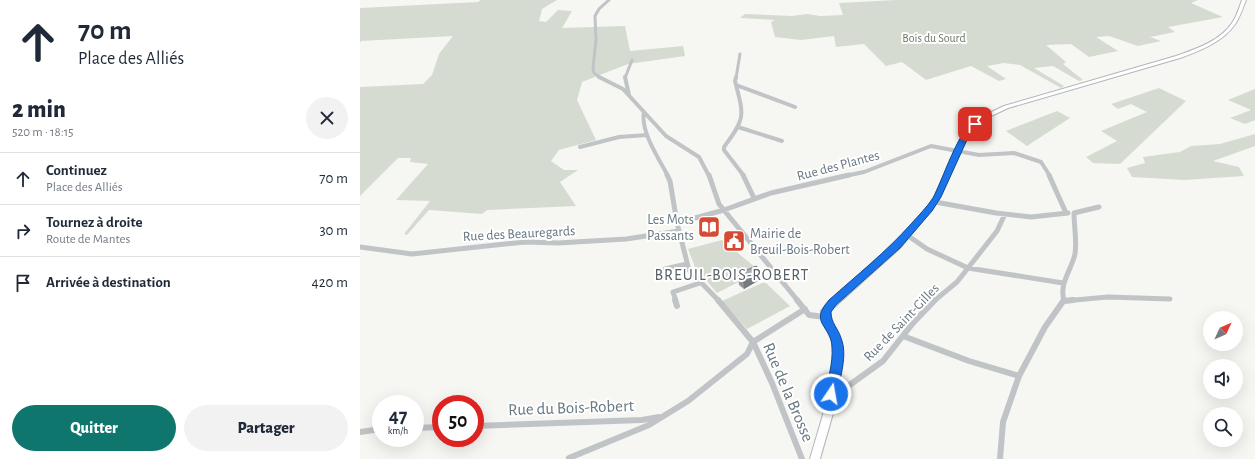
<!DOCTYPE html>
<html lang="fr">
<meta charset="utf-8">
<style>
body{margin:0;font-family:"Alegreya Sans",sans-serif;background:#f2f2f3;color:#1f2937;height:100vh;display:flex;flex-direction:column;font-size:15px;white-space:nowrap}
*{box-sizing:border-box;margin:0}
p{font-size:13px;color:#747a83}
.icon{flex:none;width:22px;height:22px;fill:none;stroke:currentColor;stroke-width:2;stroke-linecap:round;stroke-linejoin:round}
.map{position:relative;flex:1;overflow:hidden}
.side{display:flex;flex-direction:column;background:#fff;width:360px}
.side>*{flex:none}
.banner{background:#fff;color:#1f2937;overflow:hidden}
.needle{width:26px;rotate:46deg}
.tools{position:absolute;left:843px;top:311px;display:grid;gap:8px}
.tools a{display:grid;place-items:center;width:40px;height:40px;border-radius:50%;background:#fff;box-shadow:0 4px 16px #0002;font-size:20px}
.speed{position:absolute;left:12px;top:395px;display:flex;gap:8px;font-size:20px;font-weight:700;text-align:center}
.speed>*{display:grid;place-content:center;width:52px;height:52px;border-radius:50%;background:#fff;box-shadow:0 4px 16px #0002;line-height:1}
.speed small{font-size:10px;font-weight:400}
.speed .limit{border:6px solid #d22;background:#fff;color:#111}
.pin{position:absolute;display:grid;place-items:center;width:34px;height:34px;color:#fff;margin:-17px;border-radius:8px;box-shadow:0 2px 6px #0006}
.me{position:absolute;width:44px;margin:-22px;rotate:12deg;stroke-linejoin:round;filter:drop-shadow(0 0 3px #0008)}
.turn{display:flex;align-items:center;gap:14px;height:84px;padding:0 12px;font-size:18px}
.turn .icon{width:52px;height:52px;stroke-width:2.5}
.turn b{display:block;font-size:28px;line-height:34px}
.round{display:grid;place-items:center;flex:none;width:42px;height:42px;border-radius:21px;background:#f2f2f3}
.overview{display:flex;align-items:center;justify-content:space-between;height:68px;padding:0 12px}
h1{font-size:24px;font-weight:800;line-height:30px}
.primary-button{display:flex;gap:8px;margin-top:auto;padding:8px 12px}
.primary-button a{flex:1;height:46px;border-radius:24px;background:#0f766e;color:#fff;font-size:16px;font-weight:800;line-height:46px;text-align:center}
.primary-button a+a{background:#f2f2f3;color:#1f2937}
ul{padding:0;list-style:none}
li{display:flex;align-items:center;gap:12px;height:52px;padding:0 12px;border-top:1px solid #e0e1e3}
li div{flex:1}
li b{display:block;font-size:15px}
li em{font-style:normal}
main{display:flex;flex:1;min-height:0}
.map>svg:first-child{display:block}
.green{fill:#d6dbd2}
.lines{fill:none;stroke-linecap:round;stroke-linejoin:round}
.secondary-casing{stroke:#b0b6ba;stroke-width:2}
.minor-far3{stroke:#c0c4c7;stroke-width:3}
.minor-far2{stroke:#c0c4c7;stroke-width:4}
.minor-far1{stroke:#c0c4c7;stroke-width:5}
.minor{stroke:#c0c4c7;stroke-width:6}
.secondary{fill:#fff;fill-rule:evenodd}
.wall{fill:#90969a}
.shaded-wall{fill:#757a7d}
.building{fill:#a7afb3;stroke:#757a7d}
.route{fill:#1a73e8;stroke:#114b97}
.labels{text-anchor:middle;stroke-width:4;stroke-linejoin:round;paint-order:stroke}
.far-park-label{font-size:12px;fill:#6b7966;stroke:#fff}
.street-label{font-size:14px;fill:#677882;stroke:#fff}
.poi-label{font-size:14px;fill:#677882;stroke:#fff;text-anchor:end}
.quarter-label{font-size:16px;letter-spacing:1px;fill:#556167;stroke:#fff}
.near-street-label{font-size:17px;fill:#677882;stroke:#fff}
</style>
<main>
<section class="side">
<div class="banner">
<div class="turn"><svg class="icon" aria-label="ahead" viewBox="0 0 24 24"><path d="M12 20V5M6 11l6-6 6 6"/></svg><div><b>70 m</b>Place des Alliés</div></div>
</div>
<div class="overview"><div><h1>2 min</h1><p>520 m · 18:15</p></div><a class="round"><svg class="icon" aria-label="close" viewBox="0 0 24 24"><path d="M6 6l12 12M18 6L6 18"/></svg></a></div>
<ul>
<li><svg class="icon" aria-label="ahead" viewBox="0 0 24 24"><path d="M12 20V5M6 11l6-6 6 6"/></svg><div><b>Continuez</b><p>Place des Alliés</p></div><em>70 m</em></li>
<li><svg class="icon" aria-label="right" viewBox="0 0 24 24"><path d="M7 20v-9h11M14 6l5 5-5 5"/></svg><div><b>Tournez à droite</b><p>Route de Mantes</p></div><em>30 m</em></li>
<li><svg class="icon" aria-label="arrive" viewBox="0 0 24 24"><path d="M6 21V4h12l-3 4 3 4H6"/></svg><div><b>Arrivée à destination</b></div><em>420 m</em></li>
</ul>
<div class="primary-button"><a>Quitter</a><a>Partager</a></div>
</section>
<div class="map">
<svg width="895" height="459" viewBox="0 0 895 459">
<rect width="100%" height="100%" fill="#f6f6f3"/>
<path class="green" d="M121,0H197L182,9L179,21L186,22L198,10L212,11L202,28L265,26L270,51L323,46L325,56L268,64L222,82L217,100L236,140L199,150L191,161L204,170H218L200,182L216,206L127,210L122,214L69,210L47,235L44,234L70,201L36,200L68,164L50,162L51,158H38L0,196V87L63,84L72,75L79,54L93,36L1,41L0,43V8L118,2Z
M536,0H838L831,3L863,17L808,27L815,32L790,37L801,41L778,46L749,36L736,37L758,51L729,57L711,44L686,45L706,62L703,64L723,80L719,81L693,66L674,68L704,86L701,88L660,65L644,63L627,66L646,79L639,81L611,66L566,80L542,62L526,66L504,44L476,47L474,36L441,40L415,37L411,22L415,20L380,18L385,14L432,16L447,14L460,16L483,15L479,3Z
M799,88L826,101L760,164L733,163L726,157L757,141L741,131L787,112L771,104L758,109L751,104Z
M895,89V120L885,124L870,118L891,110L868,100Z
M697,111L710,118L667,146L646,131Z
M895,134V146L853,161L879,167L884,176L824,180L772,177L767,168L785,163L783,157L820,152L831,146L860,144Z
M362,240L400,271L357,293L335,267L328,249Z
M402,283H406L430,306L387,329L362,301Z"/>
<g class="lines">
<g class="secondary-casing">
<path id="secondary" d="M882,0H886C883,8 880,16 876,23C863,42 840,51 820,58L648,108L627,118L612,130L605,142L580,197L571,210L540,248L469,312C468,326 482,336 482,349C484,384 469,426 460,459H450C460,424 473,388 474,351C474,336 460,326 461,311L470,301L534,244L567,208L574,197L599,142L608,128L623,116L644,106L816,56C836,49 860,41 872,23C877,16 879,8 882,0Z"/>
</g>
<path class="minor-far3" d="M241,78L234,73L233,68L236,40L235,16L239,9L249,0
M265,78L272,60
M376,78L380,54"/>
<path class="minor-far2" d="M239,77L263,89L306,136L339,157L349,176
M265,77L269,95
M376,77L375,81C384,116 386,118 364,147V150L384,176
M376,85L435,107
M284,112C280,131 299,159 308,176
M378,127L422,141
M220,147L259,137L287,135
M485,176L504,172L571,146L619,155L654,153L681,162L690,176"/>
<path class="minor-far1" d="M307,175L310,181L317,223L329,270L359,301
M349,175L359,204L438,301
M383,175L394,198
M689,175L706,213
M575,202L636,213L671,217L708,213
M317,223L364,210L411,193L489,175
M547,235L567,249L608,268L703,283
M0,247L52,254L165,242L198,243L266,239L319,231
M305,269L327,264
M316,301L313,292L340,283
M574,301L597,282L637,231L645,214
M704,301L748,297L810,299
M704,301C699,283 711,271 715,254C717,240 714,226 714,213L739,207"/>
<path class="minor" d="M315,300L317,306
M358,300L393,342L412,383L442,459
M437,300L449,315L465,317
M704,301L713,300
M543,336L609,361L659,376
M472,394H477L523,361L553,323L575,300
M115,426L282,420L299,417
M55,428L81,427
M0,432L21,429
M209,458L289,425L328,401L387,354L393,342L445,309
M640,459L643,422L659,376L685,327L704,300"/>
<use href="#secondary" class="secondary"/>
</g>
<path class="wall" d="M387,270L401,279L384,289L379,285L378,275L380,274V271Z"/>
<path class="shaded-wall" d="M401,270V279L384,289L383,279Z"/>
<path class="building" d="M396,266L401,270L383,279L378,275L381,273L380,271L385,269L387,270Z"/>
<path class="route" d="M615,122L619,124L610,133L606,142L581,197L572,211L540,248L476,305L471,312C471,323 478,328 481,338C488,355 480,377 477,394L475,398L471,399L467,398L465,394C468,379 473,363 472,348C472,325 448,324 469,300C497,275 526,252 551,224C559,215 567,207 573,198C582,182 599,127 615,122Z"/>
<defs>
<g id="library-square" transform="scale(1.15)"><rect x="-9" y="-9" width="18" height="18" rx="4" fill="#d64a33" stroke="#fff"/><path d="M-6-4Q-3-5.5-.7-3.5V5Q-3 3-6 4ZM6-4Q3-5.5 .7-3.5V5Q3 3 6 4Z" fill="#fff"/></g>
<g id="civic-square" transform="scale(1.15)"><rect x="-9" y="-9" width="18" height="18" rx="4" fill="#d64a33" stroke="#fff"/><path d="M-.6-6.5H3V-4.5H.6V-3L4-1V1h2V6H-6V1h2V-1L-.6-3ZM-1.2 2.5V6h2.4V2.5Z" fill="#fff"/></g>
</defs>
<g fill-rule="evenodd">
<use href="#library-square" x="349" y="227"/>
<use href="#civic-square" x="374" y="241"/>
</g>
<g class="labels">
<g class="far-park-label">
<text x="574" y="42">Bois du Sourd</text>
</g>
<g class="street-label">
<text transform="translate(478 165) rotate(-15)" y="5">Rue des Plantes</text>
<text transform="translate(159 233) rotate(-3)" y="5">Rue des Beauregards</text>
<text transform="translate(541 322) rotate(-46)" y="5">Rue de Saint-Gilles</text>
</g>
<g class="poi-label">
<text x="334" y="224">Les Mots<tspan x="334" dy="16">Passants</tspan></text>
<text x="390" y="238" text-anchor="start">Mairie de<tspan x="390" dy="16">Breuil-Bois-Robert</tspan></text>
</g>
<g class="quarter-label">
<text x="372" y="280">BREUIL-BOIS-ROBERT</text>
</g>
<g class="near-street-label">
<text transform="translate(429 392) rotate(67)" y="6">Rue de la Brosse</text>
<text transform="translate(211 407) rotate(-2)" y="6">Rue du Bois-Robert</text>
</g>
</g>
</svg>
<div class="tools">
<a><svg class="needle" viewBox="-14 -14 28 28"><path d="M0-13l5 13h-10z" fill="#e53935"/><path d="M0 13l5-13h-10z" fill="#747a83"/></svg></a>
<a><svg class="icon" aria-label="sound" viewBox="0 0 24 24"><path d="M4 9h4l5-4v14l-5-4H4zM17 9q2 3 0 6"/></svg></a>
<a><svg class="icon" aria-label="search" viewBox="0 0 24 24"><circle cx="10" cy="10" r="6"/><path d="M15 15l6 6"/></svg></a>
</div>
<div class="speed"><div>47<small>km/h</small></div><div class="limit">50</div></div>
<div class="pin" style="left:615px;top:124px;background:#d93025"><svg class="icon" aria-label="arrive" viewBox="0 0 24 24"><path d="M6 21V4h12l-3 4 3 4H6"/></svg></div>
<svg class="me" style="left:471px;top:394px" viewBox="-20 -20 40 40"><circle r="17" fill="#1a73e8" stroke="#fff" stroke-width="3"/><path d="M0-11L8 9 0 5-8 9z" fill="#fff"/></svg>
</div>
</main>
